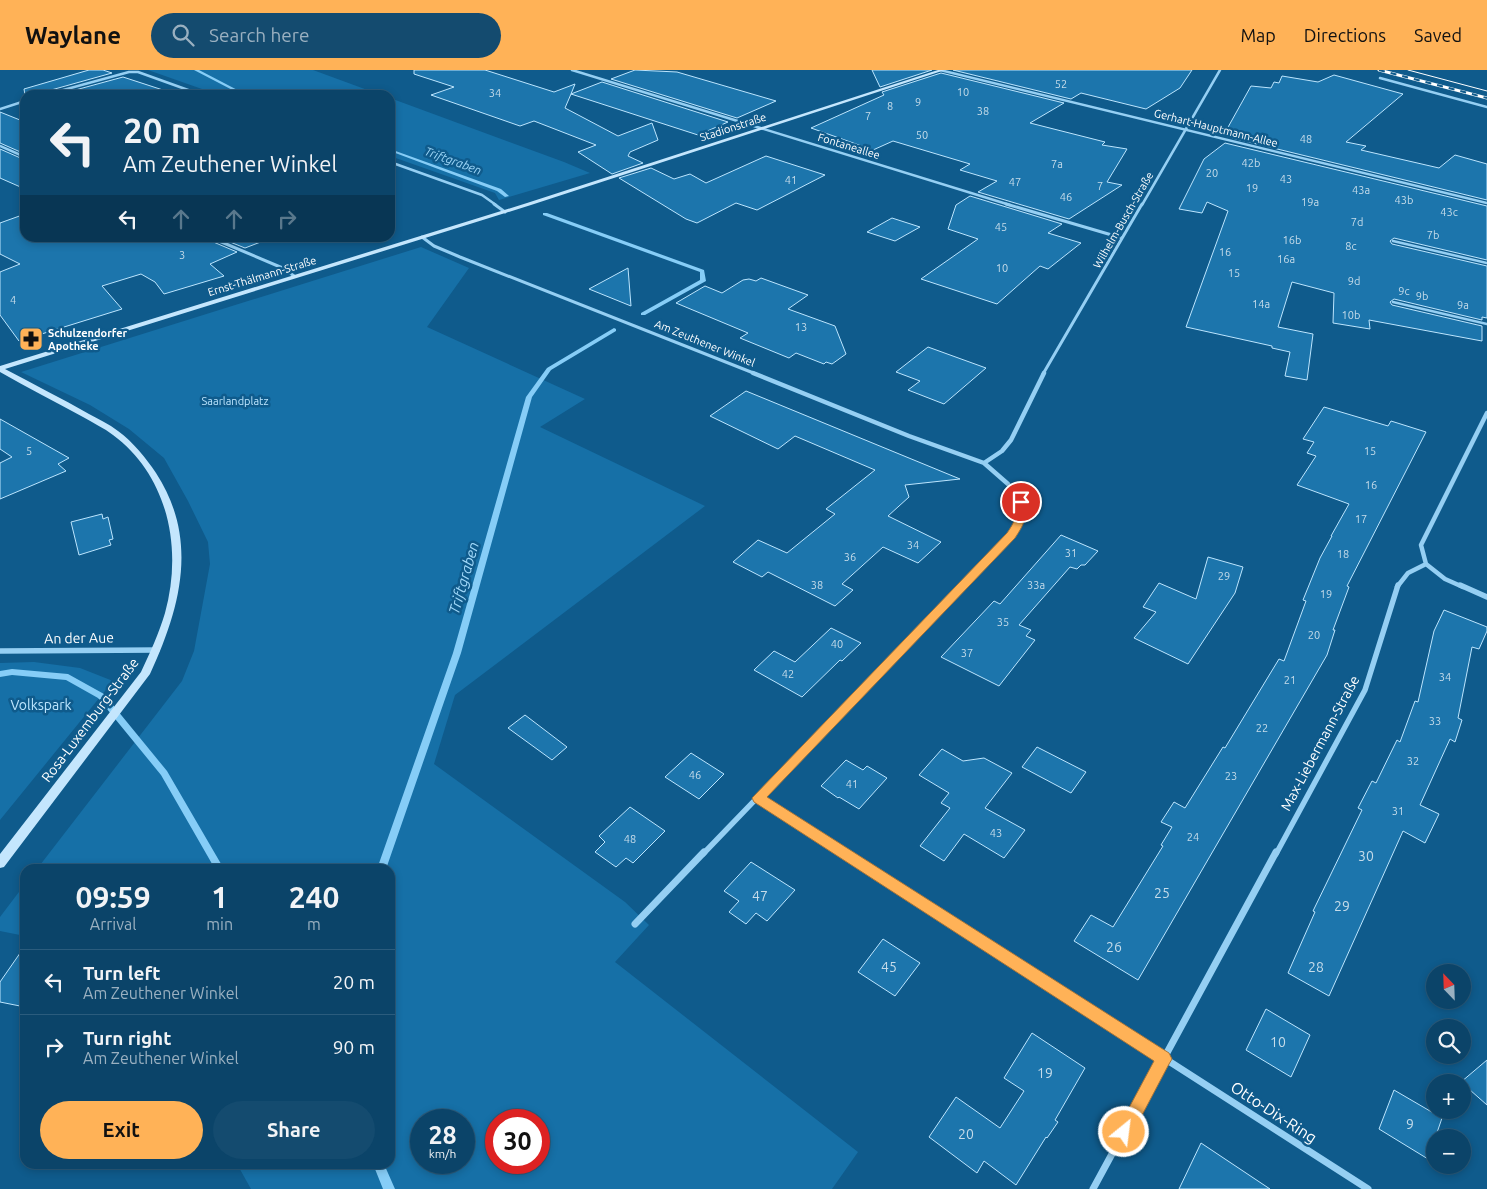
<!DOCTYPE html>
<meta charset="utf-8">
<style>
body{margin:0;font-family:Ubuntu,sans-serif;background:#144b6f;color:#f1f3f6;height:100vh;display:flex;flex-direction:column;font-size:19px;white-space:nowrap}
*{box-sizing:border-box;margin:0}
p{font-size:16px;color:#9ab0c0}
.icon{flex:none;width:28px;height:28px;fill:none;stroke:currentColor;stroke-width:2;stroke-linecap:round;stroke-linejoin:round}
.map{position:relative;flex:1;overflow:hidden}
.details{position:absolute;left:20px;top:794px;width:375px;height:305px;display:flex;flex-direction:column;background:#0b4469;border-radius:15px;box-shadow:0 2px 8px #0003,0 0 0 1px #2b5c7d}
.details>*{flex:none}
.hud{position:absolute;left:20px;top:20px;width:375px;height:152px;border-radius:15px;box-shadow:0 2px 8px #0003,0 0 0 1px #2b5c7d;background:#0b4469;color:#f1f3f6;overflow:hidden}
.needle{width:32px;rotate:337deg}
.buttons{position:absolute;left:1426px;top:894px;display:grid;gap:10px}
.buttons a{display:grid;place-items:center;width:45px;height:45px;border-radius:50%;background:#0b4469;box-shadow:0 2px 8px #0003,0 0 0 1px #2b5c7d;font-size:25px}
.speed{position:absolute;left:410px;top:1039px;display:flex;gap:10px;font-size:25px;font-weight:700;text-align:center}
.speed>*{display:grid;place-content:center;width:65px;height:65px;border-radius:50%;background:#0b4469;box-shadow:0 2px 8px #0003,0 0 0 1px #2b5c7d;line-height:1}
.speed small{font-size:12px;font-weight:400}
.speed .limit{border:8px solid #d22;background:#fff;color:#111}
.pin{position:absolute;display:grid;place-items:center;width:42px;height:42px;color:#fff;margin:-21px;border:2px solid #fff;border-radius:50%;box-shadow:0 1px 5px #0007}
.me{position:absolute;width:55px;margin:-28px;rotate:29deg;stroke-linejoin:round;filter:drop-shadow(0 0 4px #0008)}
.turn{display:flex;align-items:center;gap:18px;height:105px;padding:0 20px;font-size:22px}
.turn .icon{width:65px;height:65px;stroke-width:2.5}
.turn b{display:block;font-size:35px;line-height:42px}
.lanes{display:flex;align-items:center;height:48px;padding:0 20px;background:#0003;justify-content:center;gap:25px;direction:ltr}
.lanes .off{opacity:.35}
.eta{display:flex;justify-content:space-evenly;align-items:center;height:85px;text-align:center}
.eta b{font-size:30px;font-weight:600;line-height:35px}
.cta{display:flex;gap:10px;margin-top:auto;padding:10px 20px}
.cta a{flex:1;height:58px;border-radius:30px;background:#ffb257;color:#111;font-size:20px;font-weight:600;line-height:58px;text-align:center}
.cta a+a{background:#144b6f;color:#f1f3f6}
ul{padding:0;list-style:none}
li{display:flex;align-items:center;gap:15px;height:65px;padding:0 20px;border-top:1px solid #2b5c7d}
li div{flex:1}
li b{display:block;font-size:19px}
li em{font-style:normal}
header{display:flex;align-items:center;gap:30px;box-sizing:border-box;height:70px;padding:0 25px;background:#ffb257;color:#111}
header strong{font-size:24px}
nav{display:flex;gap:28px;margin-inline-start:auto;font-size:18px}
.search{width:350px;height:45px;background:#144b6f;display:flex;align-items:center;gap:12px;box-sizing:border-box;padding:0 18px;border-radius:28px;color:#9ab0c0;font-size:19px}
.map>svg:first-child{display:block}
.green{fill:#1670a7;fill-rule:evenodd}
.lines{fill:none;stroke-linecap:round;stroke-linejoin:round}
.stream{fill:#86cdf7;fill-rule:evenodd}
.building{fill:#1c75ac;stroke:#bce5fe}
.lane{stroke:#95cff3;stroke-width:2.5}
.street-far4{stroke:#95cff3;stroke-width:2.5}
.street-far3{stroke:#95cff3;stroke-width:3}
.street-far2{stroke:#95cff3;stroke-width:4.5}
.street-far1{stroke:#95cff3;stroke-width:5.5}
.street{stroke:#95cff3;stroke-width:7}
.secondary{fill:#c4e6fd;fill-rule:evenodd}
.tram{stroke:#fff;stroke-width:1}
.rail-casing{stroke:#fff;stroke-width:3}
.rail{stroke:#0f5b8c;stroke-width:2;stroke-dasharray:6;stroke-linecap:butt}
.route{fill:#ffb257;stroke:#a67439}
.labels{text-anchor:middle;stroke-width:5;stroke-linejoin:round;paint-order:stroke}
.number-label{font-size:11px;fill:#c6dcea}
.far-street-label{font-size:11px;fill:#fff;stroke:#0f5b8c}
.far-poi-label{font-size:11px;font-weight:bold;fill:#fff;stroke:#0f5b8c;text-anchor:start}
.far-park-label{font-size:11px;fill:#bce5fe;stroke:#0f5b8c}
.far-water-label{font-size:12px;font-style:italic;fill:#a1d9fa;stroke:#0f5b8c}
.street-label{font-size:14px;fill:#fff;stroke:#0f5b8c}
.park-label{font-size:14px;fill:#bce5fe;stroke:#0f5b8c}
.near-number-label{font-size:14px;fill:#c6dcea}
.water-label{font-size:15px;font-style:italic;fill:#a1d9fa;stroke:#0f5b8c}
.near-street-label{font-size:16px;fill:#fff;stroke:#0f5b8c}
</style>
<header>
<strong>Waylane</strong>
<div class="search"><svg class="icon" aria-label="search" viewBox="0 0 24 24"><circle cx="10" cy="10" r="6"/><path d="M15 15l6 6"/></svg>Search here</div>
<nav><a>Map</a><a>Directions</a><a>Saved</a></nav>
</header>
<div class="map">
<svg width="1487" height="1119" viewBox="0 0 1487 1119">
<rect width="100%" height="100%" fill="#0f5b8c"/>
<path class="green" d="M148,0H313L381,25H219Z
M390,28L564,92L590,103L499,130L495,123L390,86Z
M421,177L469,198L427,257L585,329L540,357L705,436L455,625L434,694L625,832L649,855L615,892L858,1082L832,1119H251L237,1094H390V799H37L182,611L194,581L210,494L208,472L188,431L164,388L129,359L90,335L21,302ZM421,1050H464V1092H421ZM496,1050H539V1092H496Z
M34,592L80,598L113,611L0,750V593Z
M25,814V866L0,861V847Z"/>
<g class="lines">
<path class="stream" d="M194,0H199L247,25H242Z
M390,79L501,119L509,126L505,127L497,121L390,81Z
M543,143H547L704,200L706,211L645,245H641V243L700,210V202L543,145Z
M614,258L616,259V261L551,300L532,327L461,583L386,799H377L453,583L526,327L547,298Z
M12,599L68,604L104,624L167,701L224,799H215L161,705L98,628L66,610L12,605L0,607V601Z
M373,1094H384L395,1119H383Z"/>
</g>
<path class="building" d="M89,0H103L112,3L44,22L42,25H25L24,19Z
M414,0H485L554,22L575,14L571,24L602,12L728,52L698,65L571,24L565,38L618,66L652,53L658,70L630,82L628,86L643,93L612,104L578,82L596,75L534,51L520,56L431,25L454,17L414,4Z
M635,0L677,2L776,31L737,48L611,9Z
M872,0H932L880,17Z
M953,0H1192L1180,18L1146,39L1081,23L1071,29Z
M941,3L1064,33L1030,53L1105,72L1102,75L1127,79L1107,112L1122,115L1069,149L978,122L997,111L960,100L970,94L893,71L873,80L811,58L884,25L882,22Z
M1334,5L1403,24L1346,72L1366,76L1361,80L1439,98L1455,85L1487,94V130L1232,68L1240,62L1227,59L1251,16L1271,18L1274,12L1279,13L1282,6L1318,12Z
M123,7L166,21L165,25H57Z
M0,42L25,52V84L0,73Z
M1225,73L1487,136V190L1394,168L1390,171L1392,174L1487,196V248L1482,247V250L1394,229L1390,232L1392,235L1482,256V271L1369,250L1370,259L1333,253L1334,223L1292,212L1278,257L1313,264L1307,310L1285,306L1290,282L1272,278V276L1186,257L1228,141L1207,132L1202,143L1179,139L1204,89Z
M0,79L25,90V119L0,108Z
M766,86L825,105L757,140L736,133L697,153L686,149L619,108L651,98L674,109L690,104L706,113Z
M970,126L1062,154L1048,163L1081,173L1048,199L1040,196L997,234L921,209L978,169L948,159L956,135Z
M25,144V168H209L211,171L237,182L210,194L224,206L164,224L155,212L141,204L102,216L122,239L19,271L0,245V202L20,194L0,184V153Z
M892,148L920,157L895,171L867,162Z
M220,168H271L245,178Z
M628,198L631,236L589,219Z
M761,208L808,225L788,239L835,256L846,284L832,294L826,292L824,294L796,283L789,288L740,268L748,263L676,233L705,216L722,223L743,210L749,209L756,211Z
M928,277L986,298L944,334L908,320L920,311L896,302Z
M746,321L960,409L905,415L909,427L888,446L941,472L918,493L883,477L842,514L853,520L835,536L768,502L762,507L733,492L758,470L787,483L835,444L826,439L875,400L795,366L778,379L710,346Z
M1324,337L1388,356L1391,351L1426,362L1347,516L1349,517L1333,560H1335L1327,585L1138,910L1074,871L1091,845L1113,857L1163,776L1161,775L1172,757L1161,752L1174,732L1185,738L1223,677L1225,678L1279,589L1284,591L1306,531L1303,530L1320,488L1332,466H1331L1349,434L1297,415L1316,386L1307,383L1314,372L1303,369Z
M0,349L69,388L58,394L66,401L0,429V393L12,387L0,379Z
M102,444L103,449L108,447L113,469L109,470L111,475L79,485L71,452Z
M1061,465L1098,481L1085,495H1081L1077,499L1070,497L1019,555L1031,560L1026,566L1035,570L999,616L941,587L994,531L1000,534Z
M1208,487L1243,497L1235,523L1188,594L1134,568L1156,542L1143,537L1159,513L1196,529Z
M1444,540L1487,557V561L1479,579L1472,577L1458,648L1462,650L1455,672L1450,669L1420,735L1439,744L1425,773L1403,761L1329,926L1288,903L1315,842L1313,841L1362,740L1358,738L1372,711L1376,713L1397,670L1400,672L1415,631L1418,632L1434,561Z
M831,558L861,573L842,591L840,590L802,627L754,600L774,581L795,592Z
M525,645L567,677L552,690L508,658Z
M1037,677L1086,702L1071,723L1022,697Z
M942,679L963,691L984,688L1012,703L985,738L1025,760L1004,788L964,764L944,791L920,776L950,738L941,733L949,723L919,705Z
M691,683L724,704L699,729L665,707Z
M846,690L863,700L867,696L887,708L859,739L839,727L838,728L821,716Z
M630,737L665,761L633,793L626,788L616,797L595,782L605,772L599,766Z
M751,792L795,820L767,851L756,843L746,854L729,842L739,831L724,821Z
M883,869L920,893L895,926L858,902Z
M25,876V937L0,932V912Z
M1266,939L1310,965L1291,1007L1246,980Z
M1032,963L1085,998L1055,1050L1058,1052L1047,1068L1046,1067L1016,1115L984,1091L977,1103L929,1067L956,1027L1000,1058L1024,1021L1004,1008Z
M1487,990V1035L1461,1012Z
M1394,1020L1442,1048L1428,1089L1379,1059Z
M1201,1073L1270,1119H1179Z"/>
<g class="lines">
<path class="lane" d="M1393,171L1487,193
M1393,232L1487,254"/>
<path class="street-far4" d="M572,0L1010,135
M940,0L1487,133
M1380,8L1487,37
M45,25L129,2H138L202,25
M0,39L25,31
M0,76L25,87
M390,92L482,125L496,135
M1142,135L1220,0"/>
<path class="street-far3" d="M494,134L505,142
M1006,134L1122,168
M422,167L434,176L460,187L756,304
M212,168L285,199L294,206
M1043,304L1142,134"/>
<path class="street-far2" d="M753,303L909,366L984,393L1008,414L1021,432L1020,451L1011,465L961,517
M984,393L1002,381L1011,370L1044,303
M1426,494L1421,475L1487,343
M1426,494L1445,509L1463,517
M1397,517L1408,503L1426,494"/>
<path class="street-far1" d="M1460,515L1487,527
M0,581L157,580
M758,728L845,784
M703,784L962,515
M1276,784L1365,620L1398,515"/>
<path class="street" d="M843,782L1368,1119
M635,854L704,782
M1093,1119L1276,782"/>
<path class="secondary" d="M938,0H945L531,135L5,299C33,314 61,328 89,344C98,349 109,354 118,361C133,372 146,388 156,403C199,469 181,537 150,604L4,797L0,798V784L141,602C150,583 159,563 165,543C183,478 168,406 113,365C104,358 93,353 83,347C56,332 28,318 0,302V296L527,133Z"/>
<path class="tram" d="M1408,0L1487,21"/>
<g class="rail-casing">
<path id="rail" d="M1379,0L1487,28"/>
</g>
<use href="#rail" class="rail"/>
</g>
<path class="route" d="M1021,429L1026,432C1028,447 1023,456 1015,468L767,727L1169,983L1172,989L1169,994L1130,1068L1124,1070L1118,1068L1116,1062L1154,991L754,732L752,728L1007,463C1014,453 1018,445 1016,432Z"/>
<defs>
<g id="pharmacy-square" transform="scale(1.25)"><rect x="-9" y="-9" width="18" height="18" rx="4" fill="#ffb257" stroke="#0f5b8c"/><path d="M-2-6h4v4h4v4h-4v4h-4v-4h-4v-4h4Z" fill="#111"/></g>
</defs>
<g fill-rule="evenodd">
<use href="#pharmacy-square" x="31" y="269"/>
</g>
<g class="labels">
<g class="number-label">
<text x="1061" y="18">52</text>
<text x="963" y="26">10</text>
<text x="495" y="27">34</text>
<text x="918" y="36">9</text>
<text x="890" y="40">8</text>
<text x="983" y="45">38</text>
<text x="868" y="50">7</text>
<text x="922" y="69">50</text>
<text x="1306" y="73">48</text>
<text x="1251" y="97">42b</text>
<text x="1057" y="98">7a</text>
<text x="1212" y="107">20</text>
<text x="1286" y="113">43</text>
<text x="791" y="114">41</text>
<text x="1015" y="116">47</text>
<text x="1100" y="120">7</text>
<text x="1252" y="122">19</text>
<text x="1361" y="124">43a</text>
<text x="1066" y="131">46</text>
<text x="1404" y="134">43b</text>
<text x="1310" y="136">19a</text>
<text x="1449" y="146">43c</text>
<text x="1357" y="156">7d</text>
<text x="1001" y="161">45</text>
<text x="1433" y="169">7b</text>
<text x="1292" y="174">16b</text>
<text x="1351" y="180">8c</text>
<text x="1225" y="186">16</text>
<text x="182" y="189">3</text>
<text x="1286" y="193">16a</text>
<text x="1002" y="202">10</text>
<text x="1234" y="207">15</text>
<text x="1354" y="215">9d</text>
<text x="1404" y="225">9c</text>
<text x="1422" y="230">9b</text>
<text x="13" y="234">4</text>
<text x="1261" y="238">14a</text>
<text x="1463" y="239">9a</text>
<text x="1351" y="249">10b</text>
<text x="801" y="261">13</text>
<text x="29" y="385">5</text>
<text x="1370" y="385">15</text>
<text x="1371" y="419">16</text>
<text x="1361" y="453">17</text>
<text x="913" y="479">34</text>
<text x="1071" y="487">31</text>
<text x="1343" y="488">18</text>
<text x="850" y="491">36</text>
<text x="1224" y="510">29</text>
<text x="817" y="519">38</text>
<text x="1036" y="519">33a</text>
<text x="1326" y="528">19</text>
<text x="1003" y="556">35</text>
<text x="1314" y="569">20</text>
<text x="837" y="578">40</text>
<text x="967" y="587">37</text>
<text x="788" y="608">42</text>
<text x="1445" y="611">34</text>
<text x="1290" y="614">21</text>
<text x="1435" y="655">33</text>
<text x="1262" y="662">22</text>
<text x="1413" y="695">32</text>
<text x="695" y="709">46</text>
<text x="1231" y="710">23</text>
<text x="852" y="718">41</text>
<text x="1398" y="745">31</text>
<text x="996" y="767">43</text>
<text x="1193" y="771">24</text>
<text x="630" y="773">48</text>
</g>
<g class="far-street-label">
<text transform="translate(733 57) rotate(-18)" y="4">Stadionstraße</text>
<text transform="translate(1216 58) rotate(14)" y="4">Gerhart-Hauptmann-Allee</text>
<text transform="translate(849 76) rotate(17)" y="4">Fontaneallee</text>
<text transform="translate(1123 150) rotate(-60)" y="4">Wilhelm-Busch-Straße</text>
<text transform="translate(262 206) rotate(-17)" y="4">Ernst-Thälmann-Straße</text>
<text transform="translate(705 273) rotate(22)" y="4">Am Zeuthener Winkel</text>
</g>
<g class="far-poi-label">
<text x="48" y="267">Schulzendorfer<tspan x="48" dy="13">Apotheke</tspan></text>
</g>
<g class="far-park-label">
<text x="235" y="335">Saarlandplatz</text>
</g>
<g class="far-water-label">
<text transform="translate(453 91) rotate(20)" y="4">Triftgraben</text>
</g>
<g class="street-label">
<text transform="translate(79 568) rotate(-1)" y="5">An der Aue</text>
<text transform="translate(90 650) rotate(-53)" y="5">Rosa-Luxemburg-Straße</text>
<text transform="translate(1320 673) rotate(-62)" y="5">Max-Liebermann-Straße</text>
</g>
<g class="park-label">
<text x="41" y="640">Volkspark</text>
</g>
<g class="near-number-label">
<text x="1366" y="791">30</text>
<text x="1162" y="828">25</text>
<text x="760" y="831">47</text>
<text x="1342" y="841">29</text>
<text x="1114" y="882">26</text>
<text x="889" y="902">45</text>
<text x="1316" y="902">28</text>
<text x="1278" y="977">10</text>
<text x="1045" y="1008">19</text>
<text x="1410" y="1059">9</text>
<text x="966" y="1069">20</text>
</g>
<g class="water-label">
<text transform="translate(464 508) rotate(-74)" y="5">Triftgraben</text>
</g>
<g class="near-street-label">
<text transform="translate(1274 1042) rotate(33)" y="6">Otto-Dix-Ring</text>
</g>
</g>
</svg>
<div class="buttons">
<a><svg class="needle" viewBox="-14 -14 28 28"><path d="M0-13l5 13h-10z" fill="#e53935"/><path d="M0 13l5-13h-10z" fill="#9ab0c0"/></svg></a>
<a><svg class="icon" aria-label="search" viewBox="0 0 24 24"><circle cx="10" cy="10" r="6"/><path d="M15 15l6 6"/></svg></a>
<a>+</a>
<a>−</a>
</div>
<div class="speed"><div>28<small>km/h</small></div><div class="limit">30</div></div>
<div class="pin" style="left:1021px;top:432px;background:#d93025"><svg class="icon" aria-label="arrive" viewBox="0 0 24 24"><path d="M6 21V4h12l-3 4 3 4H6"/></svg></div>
<svg class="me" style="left:1124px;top:1062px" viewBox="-20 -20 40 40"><circle r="17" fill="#ffb257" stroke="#fff" stroke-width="3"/><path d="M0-11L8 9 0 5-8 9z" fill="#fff"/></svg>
<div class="hud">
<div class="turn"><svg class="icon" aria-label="left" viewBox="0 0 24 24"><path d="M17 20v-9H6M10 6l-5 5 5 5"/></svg><div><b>20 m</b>Am Zeuthener Winkel</div></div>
<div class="lanes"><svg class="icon" aria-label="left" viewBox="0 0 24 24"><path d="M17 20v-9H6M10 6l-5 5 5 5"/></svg><svg class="icon off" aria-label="ahead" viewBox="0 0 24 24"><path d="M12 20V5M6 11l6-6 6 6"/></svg><svg class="icon off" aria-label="ahead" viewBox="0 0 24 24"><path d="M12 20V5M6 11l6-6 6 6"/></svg><svg class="icon off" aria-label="right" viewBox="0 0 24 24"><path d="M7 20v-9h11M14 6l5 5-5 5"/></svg></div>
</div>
<section class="details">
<div class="eta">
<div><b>09:59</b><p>Arrival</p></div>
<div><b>1</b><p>min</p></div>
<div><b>240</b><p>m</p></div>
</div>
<ul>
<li><svg class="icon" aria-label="left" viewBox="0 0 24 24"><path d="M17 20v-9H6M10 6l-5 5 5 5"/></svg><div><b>Turn left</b><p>Am Zeuthener Winkel</p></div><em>20 m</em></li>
<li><svg class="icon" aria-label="right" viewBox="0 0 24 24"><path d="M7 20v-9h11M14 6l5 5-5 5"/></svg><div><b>Turn right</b><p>Am Zeuthener Winkel</p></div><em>90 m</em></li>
</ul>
<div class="cta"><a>Exit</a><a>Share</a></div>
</section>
</div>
